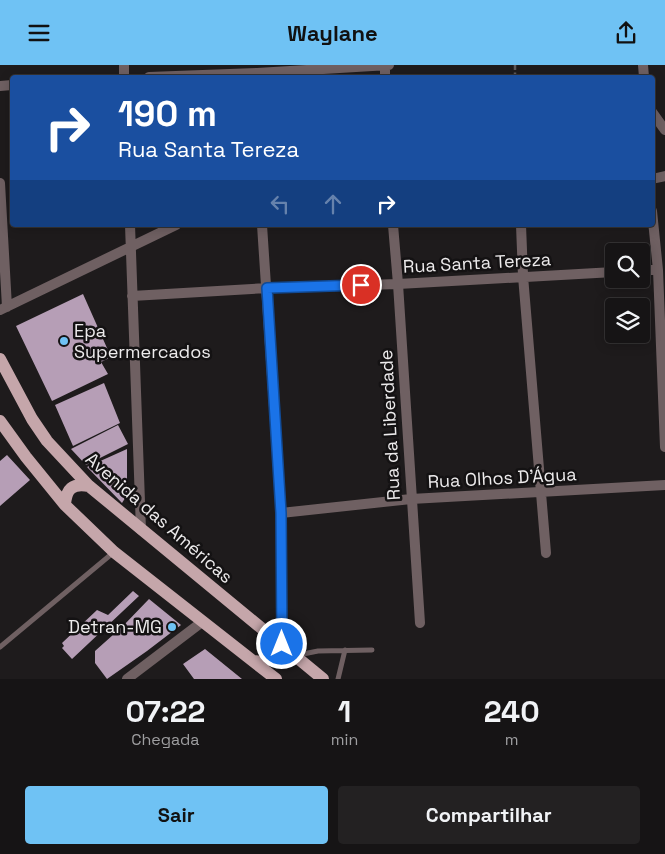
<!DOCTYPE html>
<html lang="pt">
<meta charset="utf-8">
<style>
body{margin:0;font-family:"Space Grotesk",sans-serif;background:#232122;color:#f1f3f6;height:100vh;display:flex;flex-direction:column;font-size:19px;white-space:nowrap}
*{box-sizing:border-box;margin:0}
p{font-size:16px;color:#9e9ea0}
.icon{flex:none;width:28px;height:28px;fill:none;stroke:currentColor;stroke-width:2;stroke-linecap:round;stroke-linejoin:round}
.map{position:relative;height:614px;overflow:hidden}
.side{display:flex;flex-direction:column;background:#161415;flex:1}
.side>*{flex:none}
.hud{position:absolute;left:10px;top:10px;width:645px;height:152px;border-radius:5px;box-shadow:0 2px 12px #0003,0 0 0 1px #353334;background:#1a4fa0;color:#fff;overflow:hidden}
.buttons{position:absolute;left:605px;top:178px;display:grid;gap:10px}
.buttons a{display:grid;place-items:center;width:45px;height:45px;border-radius:5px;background:#161415;box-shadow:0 2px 12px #0003,0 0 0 1px #353334;font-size:25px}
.pin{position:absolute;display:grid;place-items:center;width:42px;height:42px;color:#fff;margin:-21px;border:2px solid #fff;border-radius:50%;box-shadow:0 1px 5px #0007}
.me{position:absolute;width:55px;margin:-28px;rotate:0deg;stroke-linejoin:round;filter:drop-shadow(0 0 4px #0008)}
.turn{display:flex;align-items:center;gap:18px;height:105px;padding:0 25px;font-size:22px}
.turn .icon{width:65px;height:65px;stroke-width:2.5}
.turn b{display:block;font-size:35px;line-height:42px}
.lanes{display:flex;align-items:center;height:48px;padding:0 25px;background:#0003;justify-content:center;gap:25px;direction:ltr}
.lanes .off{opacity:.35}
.eta{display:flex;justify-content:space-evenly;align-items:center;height:85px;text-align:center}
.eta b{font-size:30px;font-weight:800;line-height:35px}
.button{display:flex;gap:10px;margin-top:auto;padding:10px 25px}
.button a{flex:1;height:58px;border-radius:5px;background:#6fc2f4;color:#111;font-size:20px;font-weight:800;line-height:58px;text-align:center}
.button a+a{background:#232122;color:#f1f3f6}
header{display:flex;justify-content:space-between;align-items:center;height:65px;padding:0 25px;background:#6fc2f4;color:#111;font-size:22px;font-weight:800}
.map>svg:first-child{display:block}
.building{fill:#b69eb6}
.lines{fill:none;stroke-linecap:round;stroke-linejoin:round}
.path{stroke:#5d5a5b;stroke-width:2.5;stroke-dasharray:5 2.5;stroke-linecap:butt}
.service{stroke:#6f6062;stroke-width:5}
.minor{stroke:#6f6062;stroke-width:10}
.primary{stroke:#c5a6aa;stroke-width:12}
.route-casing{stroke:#114b97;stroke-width:12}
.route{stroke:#1a73e8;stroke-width:9}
.poi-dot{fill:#6fc2f4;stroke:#141213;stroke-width:2}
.labels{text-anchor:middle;stroke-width:5;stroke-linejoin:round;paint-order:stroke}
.street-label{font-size:18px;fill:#edebec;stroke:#141213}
.poi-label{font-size:18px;fill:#edebec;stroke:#141213;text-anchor:start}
</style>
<header><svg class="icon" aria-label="menu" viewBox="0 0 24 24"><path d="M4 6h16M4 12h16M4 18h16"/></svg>Waylane<svg class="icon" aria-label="share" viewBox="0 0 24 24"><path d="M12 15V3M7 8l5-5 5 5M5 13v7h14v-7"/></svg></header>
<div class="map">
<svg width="665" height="614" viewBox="0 0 665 614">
<rect width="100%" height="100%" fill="#1e1b1c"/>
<path class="building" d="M83,229L111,292L101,297L108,309L52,336L16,261Z
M104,318L120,358L73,381L55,340Z
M118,360L128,379L86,400L71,384Z
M127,384V430L122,438L87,402Z
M7,390L30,415L0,441V396Z
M133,526L139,531L72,594L62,583L64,581L62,578L97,545L108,550Z
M149,534L181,560L147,586L107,614L95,598V586L123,561Z
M205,584L242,614H194L183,599Z"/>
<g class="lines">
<path class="path" d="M515,0V12"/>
<path class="service" d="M0,582L114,487
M298,590L318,586L372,585
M338,614L345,585"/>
<path class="minor" d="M124,0V12
M385,0V12
M643,0L644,12
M149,12L257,8L389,0
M0,21L12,20
M652,47L665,65
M652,114L665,111
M0,118L7,242
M652,146L658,205L665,382
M130,160L141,465
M262,160L281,448L282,579
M393,160L398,219L420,558
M521,160L523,211L546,488
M641,205H658
M132,231L267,223L398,219L614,207
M0,245L176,160
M281,448L411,434L665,420
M127,614L202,557"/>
<path class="primary" d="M0,294L32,354L47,376L89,421L323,614
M0,356L26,392L65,440L114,487L276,614
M65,440C66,424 72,418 89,421
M253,596C268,598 275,593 282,579"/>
</g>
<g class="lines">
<g class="route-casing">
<path id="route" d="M282,579L281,448L267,223L361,220"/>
</g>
<use href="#route" class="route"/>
</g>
<g class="poi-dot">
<circle cx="64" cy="276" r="5"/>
<circle cx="172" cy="562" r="5"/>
</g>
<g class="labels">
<g class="street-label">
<text transform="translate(477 198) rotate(-3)" y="6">Rua Santa Tereza</text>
<text transform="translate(390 360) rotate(-93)" y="6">Rua da Liberdade</text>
<text transform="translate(502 413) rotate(-3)" y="6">Rua Olhos D'Água</text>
<text transform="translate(159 453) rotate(41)" y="6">Avenida das Américas</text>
</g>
<g class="poi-label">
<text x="74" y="272">Epa<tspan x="74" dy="21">Supermercados</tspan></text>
<text x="162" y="568" text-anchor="end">Detran-MG</text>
</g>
</g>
</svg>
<div class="buttons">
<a><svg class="icon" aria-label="search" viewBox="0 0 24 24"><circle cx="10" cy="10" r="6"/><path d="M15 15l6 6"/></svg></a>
<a><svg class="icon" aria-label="layers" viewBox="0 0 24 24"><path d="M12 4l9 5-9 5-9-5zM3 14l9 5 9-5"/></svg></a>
</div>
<div class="pin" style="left:361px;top:220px;background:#d93025"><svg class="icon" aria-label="arrive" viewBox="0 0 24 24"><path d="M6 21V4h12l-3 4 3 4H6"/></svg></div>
<svg class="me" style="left:282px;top:579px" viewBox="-20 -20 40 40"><circle r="17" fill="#1a73e8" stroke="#fff" stroke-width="3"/><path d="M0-11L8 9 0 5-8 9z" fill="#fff"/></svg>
<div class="hud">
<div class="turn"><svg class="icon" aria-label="right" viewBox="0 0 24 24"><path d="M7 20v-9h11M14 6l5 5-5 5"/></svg><div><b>190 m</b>Rua Santa Tereza</div></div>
<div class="lanes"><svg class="icon off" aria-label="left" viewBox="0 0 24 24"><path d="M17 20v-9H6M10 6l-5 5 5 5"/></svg><svg class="icon off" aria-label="ahead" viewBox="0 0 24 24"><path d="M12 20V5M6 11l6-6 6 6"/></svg><svg class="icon" aria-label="right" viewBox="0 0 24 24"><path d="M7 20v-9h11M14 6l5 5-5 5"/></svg></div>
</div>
</div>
<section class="side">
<div class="eta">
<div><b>07:22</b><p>Chegada</p></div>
<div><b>1</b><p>min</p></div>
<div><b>240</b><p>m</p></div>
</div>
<div class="button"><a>Sair</a><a>Compartilhar</a></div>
</section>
